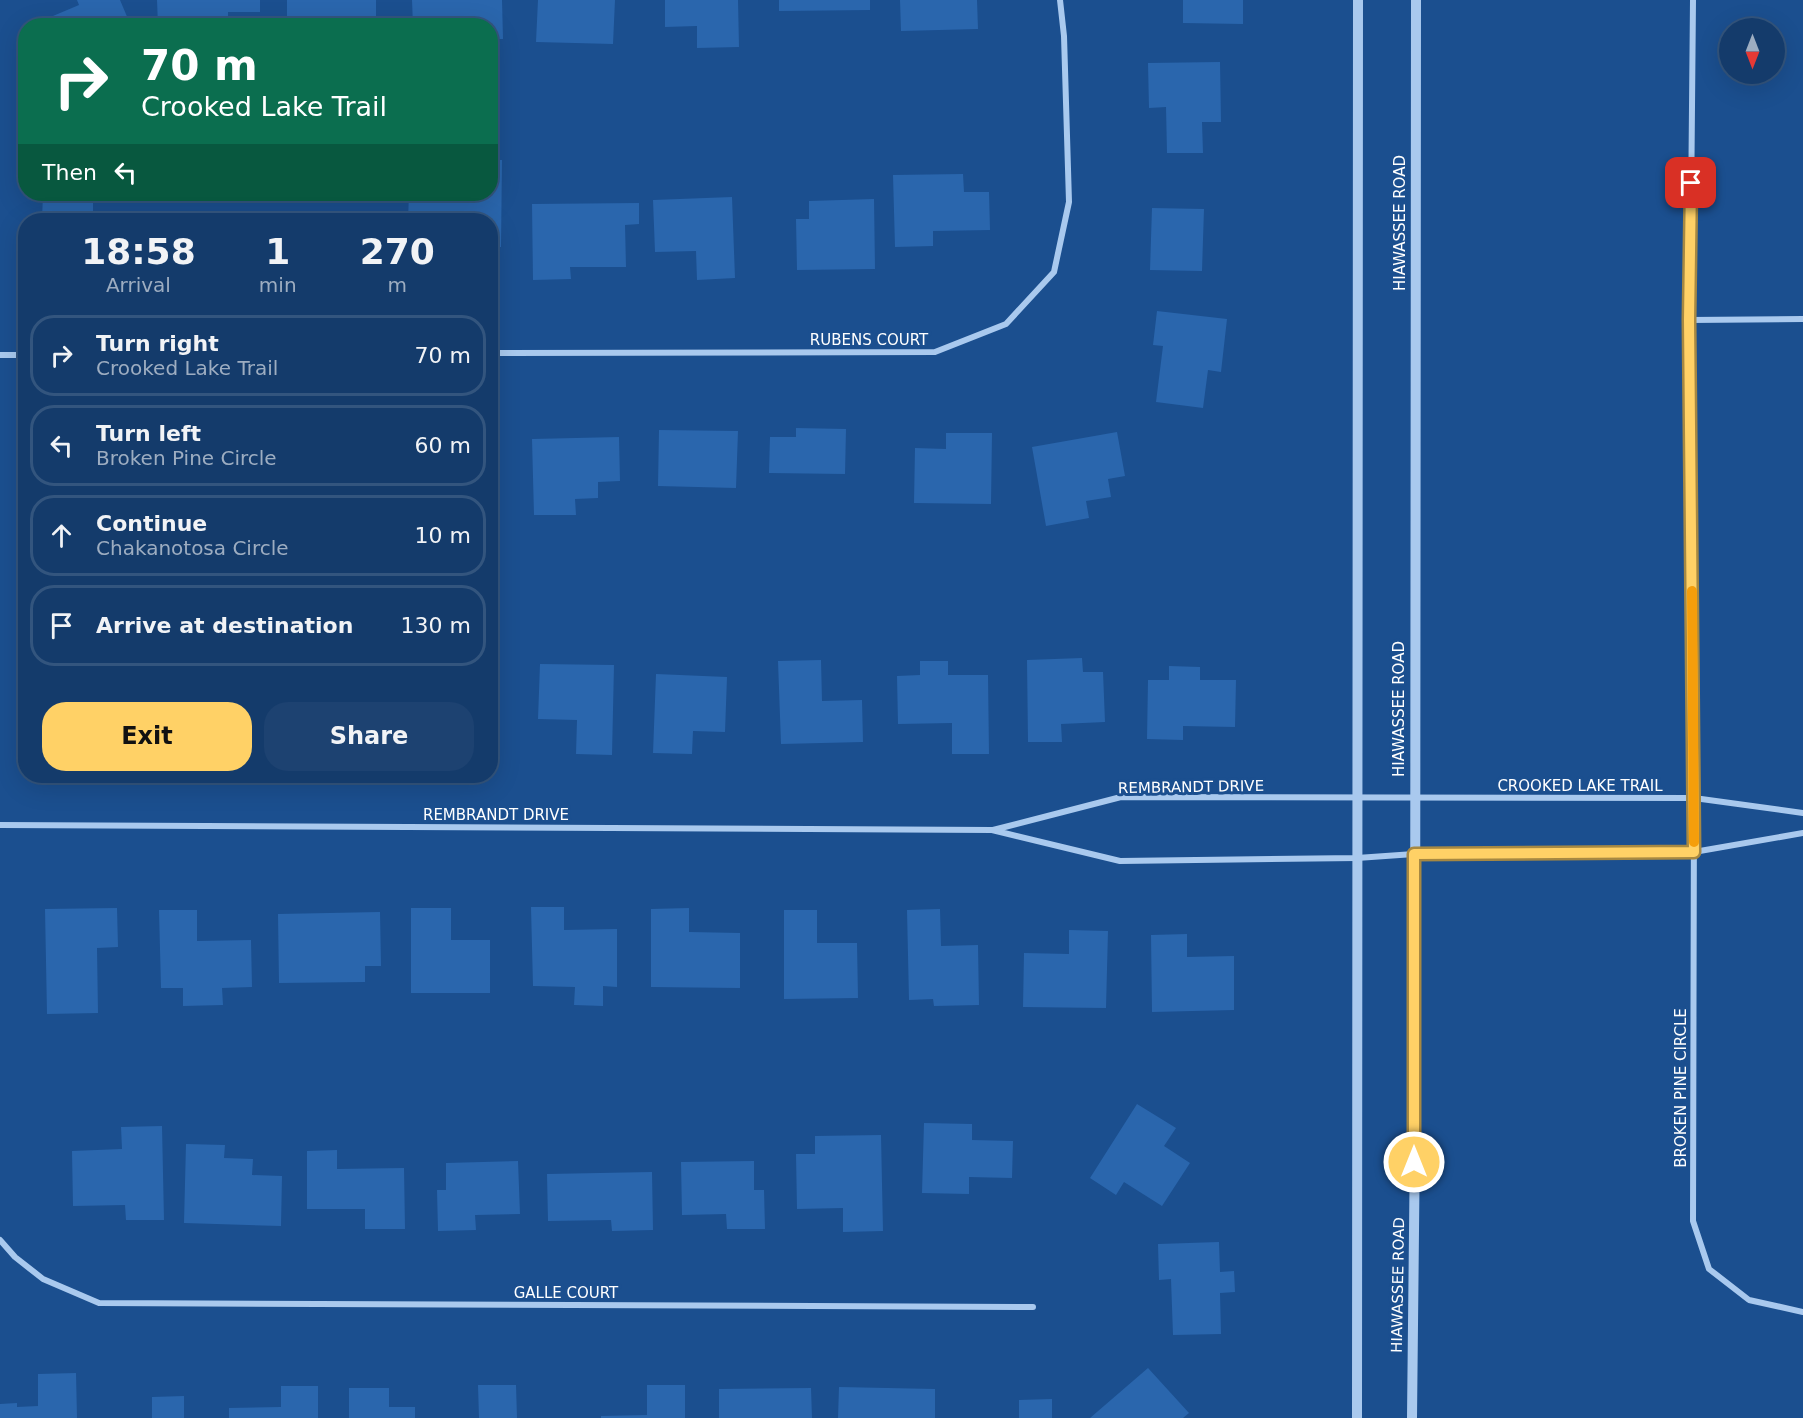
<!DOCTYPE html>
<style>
body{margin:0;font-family:"DejaVu Sans",sans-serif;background:#1d4271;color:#f1f3f6;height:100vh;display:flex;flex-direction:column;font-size:22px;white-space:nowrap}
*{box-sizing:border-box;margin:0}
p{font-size:20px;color:#9dadc1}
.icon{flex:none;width:33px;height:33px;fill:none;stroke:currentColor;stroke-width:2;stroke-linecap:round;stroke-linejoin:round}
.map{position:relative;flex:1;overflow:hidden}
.sheet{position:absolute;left:18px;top:213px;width:480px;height:570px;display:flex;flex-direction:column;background:#143b6b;border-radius:24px;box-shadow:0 6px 24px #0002,0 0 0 2px #33557e}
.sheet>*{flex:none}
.banner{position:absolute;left:18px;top:18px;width:480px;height:183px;border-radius:24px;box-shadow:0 6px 24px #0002,0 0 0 2px #33557e;background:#0b6e4f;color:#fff;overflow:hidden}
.needle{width:39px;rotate:180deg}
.buttons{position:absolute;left:1719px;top:18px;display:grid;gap:12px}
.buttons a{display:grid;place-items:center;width:66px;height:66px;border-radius:50%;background:#143b6b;box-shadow:0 6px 24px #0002,0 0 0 2px #33557e;font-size:30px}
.pin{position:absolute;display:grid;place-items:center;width:51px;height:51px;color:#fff;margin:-26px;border-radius:12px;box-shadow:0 3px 9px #0006}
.me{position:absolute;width:66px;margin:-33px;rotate:0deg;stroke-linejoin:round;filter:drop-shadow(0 0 4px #0008)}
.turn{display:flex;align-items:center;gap:21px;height:126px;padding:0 24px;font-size:27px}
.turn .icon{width:78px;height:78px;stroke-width:2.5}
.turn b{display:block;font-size:42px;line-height:51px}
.then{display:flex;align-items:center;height:57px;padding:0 24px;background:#0003;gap:12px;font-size:22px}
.eta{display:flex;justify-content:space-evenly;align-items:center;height:102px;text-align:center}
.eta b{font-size:36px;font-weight:600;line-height:42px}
.primary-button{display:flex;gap:12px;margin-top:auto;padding:12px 24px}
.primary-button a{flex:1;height:69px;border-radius:24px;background:#ffd166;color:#111;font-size:24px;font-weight:600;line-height:69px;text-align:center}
.primary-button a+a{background:#1d4271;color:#f1f3f6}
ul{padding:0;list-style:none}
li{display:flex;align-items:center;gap:18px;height:81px;margin:0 12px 9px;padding:0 12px;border:3px solid #33557e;border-radius:24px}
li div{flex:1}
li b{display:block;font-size:22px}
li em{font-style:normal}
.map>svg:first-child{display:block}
.building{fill:#2a66ad}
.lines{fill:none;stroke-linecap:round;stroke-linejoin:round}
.minor{stroke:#a9c9ee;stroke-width:6}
.tertiary{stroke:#a9c9ee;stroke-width:10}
.route-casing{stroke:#a68842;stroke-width:15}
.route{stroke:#ffd166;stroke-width:10}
.slow{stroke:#f59e0b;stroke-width:10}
.labels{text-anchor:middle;stroke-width:6;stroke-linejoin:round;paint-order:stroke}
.street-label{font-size:15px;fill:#fff;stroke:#1b4f8f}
</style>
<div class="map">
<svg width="1803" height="1418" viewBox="0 0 1803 1418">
<rect width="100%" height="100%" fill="#1b4f8f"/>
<path class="building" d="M77,0H120L131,26H34V24L79,5Z
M157,0H260V12H228V26H158Z
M287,0H376V25H287Z
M412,0H502L503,39H490V26H413Z
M538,0H615L613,44L536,42Z
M665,0H738L739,47L697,48V26L665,27Z
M779,0H870V10L779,11Z
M900,0H977L978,29L901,31Z
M1183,0H1243V24L1183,23Z
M1220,62L1221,122H1202L1203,153H1167L1166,107L1149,108L1148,63Z
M490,160H502L501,247H490V220H408L409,194H490Z
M963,174L964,192H989L990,230L933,231V246L895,247L893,175Z
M43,194H93V220H42Z
M732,197L735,278L697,280L696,251L655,252L653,200Z
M874,199L875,269L797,270L796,219H809V201Z
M639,203V224L625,225L626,267H570L571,279L533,280L532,204Z
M1152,208L1204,209L1202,271L1150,270Z
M334,212H376V220H335Z
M1157,311L1227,319L1221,372L1208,370L1203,408L1156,402L1163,346L1153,345Z
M796,428L846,429L845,474L769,473L770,437H796Z
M659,430L738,431L736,488L658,486Z
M1117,432L1125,476L1108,479L1111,497L1086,501L1089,518L1046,526L1032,447Z
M946,433H992L991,504L914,503L915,448L946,449Z
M490,435H497V488H490Z
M619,437L620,481L598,482V498L575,499L576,515H534L532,439Z
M1082,658L1083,672H1103L1105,722L1061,724L1062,742H1028L1027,660Z
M821,660L822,701L862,700L863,742L781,744L778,661Z
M920,661H948V675H988L989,754H952V723L898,724L897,676L920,675Z
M540,664L614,665L612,755L576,754L577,720L538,719Z
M1169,666L1200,667V680H1236L1235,727L1183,726V740L1147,739L1148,680H1169Z
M656,674L727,677L725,732L693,731L692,754L653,753Z
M531,907H564V930L617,929V987L603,986V1006L574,1005L575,987L533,986Z
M117,908L118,947L97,948L98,1013L47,1014L45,909Z
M411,908H451V940H490V993H411Z
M689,908V932L740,933V988L651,987V909Z
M940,909L941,946L978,945L979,1005L934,1006L933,999L909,1000L907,910Z
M159,910H197V941L251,940L252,987L222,988L223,1005L183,1006V988H161Z
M784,910H817V943H857L858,998L784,999Z
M380,912L381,966H365V982L279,983L278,914Z
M1069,930L1108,931L1106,1008L1023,1007L1024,953L1069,954Z
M1187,934V957L1234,956V1010L1152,1012L1151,935Z
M1137,1104L1176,1128L1164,1146L1190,1163L1162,1206L1124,1182L1116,1195L1090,1178Z
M924,1123L972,1124V1140L1013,1141L1012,1178L969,1177V1194L922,1193Z
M162,1126L164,1220H126L125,1205L73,1206L72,1151L122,1149L121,1127Z
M881,1135L883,1231L843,1232V1208L797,1209L796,1154H815V1136Z
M186,1144L225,1145L224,1158L253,1159L252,1175L282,1176L281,1226L184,1223Z
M337,1150V1169L404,1168L405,1229H365V1209H307V1151Z
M518,1161L520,1214L475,1215L476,1230L438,1231L437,1190H446V1163Z
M754,1161V1190H764L765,1229H727L726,1214L682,1215L681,1162Z
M652,1172L653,1230L612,1231L611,1220L548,1221L547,1174Z
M1219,1242L1220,1272L1234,1271L1235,1292L1220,1293L1221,1334L1173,1335L1171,1279L1159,1280L1158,1244Z
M1148,1368L1189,1413L1183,1418H1090Z
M76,1373L77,1418H0V1404L17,1403V1407L38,1406V1374Z
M478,1385H516L517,1418H479Z
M647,1385H685V1418H601V1416L647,1415Z
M281,1386H318V1418H229V1408L281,1407Z
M839,1387L935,1389V1418H838Z
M349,1388H389V1407H415V1418H349Z
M811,1388L812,1418H719V1389Z
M184,1396V1418H152V1397Z
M1052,1399V1418H1019V1400Z"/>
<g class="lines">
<path class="minor" d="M1693,0L1690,320L1694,798L1693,1221L1709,1269L1749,1300L1803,1312
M1690,320L1803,319
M490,353L935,352L1006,324L1054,272L1069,202L1064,36L1060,0
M0,355H26
M0,825L992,830L1120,861L1357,858L1414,854L1694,852L1803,833
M993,830L1121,797L1694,798L1803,813
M0,1240L15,1257L43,1279L99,1303L1033,1307"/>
<path class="tertiary" d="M1357,1418L1358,0
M1412,1418L1415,1138L1416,0"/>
</g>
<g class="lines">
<g class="route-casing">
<path id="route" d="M1414,1162V854L1694,852L1689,320L1691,183"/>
</g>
<use href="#route" class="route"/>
<path class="slow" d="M1692,591L1694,842"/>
</g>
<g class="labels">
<g class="street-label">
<text transform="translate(1400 223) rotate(-90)" y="5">HIAWASSEE ROAD</text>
<text x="869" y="345">RUBENS COURT</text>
<text transform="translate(1399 709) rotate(-90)" y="5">HIAWASSEE ROAD</text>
<text x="1580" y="791">CROOKED LAKE TRAIL</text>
<text transform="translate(1191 787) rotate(-1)" y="5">REMBRANDT DRIVE</text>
<text x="496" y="820">REMBRANDT DRIVE</text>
<text transform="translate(1681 1088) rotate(-90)" y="5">BROKEN PINE CIRCLE</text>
<text transform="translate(1398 1285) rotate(-89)" y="5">HIAWASSEE ROAD</text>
<text x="566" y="1298">GALLE COURT</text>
</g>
</g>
</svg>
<div class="buttons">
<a><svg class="needle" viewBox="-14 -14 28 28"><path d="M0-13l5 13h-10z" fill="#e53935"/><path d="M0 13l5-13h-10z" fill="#9dadc1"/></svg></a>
</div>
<div class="pin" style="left:1691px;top:183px;background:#d93025"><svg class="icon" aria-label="arrive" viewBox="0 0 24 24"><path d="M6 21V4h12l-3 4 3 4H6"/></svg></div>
<svg class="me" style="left:1414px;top:1162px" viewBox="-20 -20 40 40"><circle r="17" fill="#ffd166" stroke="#fff" stroke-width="3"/><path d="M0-11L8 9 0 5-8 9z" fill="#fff"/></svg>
<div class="banner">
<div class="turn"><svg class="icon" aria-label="right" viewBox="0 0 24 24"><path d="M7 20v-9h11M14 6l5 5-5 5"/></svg><div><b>70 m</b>Crooked Lake Trail</div></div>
<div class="then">Then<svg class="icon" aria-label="left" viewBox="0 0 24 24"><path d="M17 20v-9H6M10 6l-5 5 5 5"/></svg></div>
</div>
<section class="sheet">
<div class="eta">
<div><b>18:58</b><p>Arrival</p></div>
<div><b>1</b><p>min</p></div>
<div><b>270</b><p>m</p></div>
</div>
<ul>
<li><svg class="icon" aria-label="right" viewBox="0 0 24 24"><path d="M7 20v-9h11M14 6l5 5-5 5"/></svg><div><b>Turn right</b><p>Crooked Lake Trail</p></div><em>70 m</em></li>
<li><svg class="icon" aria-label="left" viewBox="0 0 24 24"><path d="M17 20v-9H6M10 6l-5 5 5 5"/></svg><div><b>Turn left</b><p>Broken Pine Circle</p></div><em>60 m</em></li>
<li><svg class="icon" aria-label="ahead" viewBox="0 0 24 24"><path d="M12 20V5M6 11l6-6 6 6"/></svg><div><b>Continue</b><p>Chakanotosa Circle</p></div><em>10 m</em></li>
<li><svg class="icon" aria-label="arrive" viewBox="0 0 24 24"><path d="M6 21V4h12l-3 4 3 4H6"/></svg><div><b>Arrive at destination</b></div><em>130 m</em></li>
</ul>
<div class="primary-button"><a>Exit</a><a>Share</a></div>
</section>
</div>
